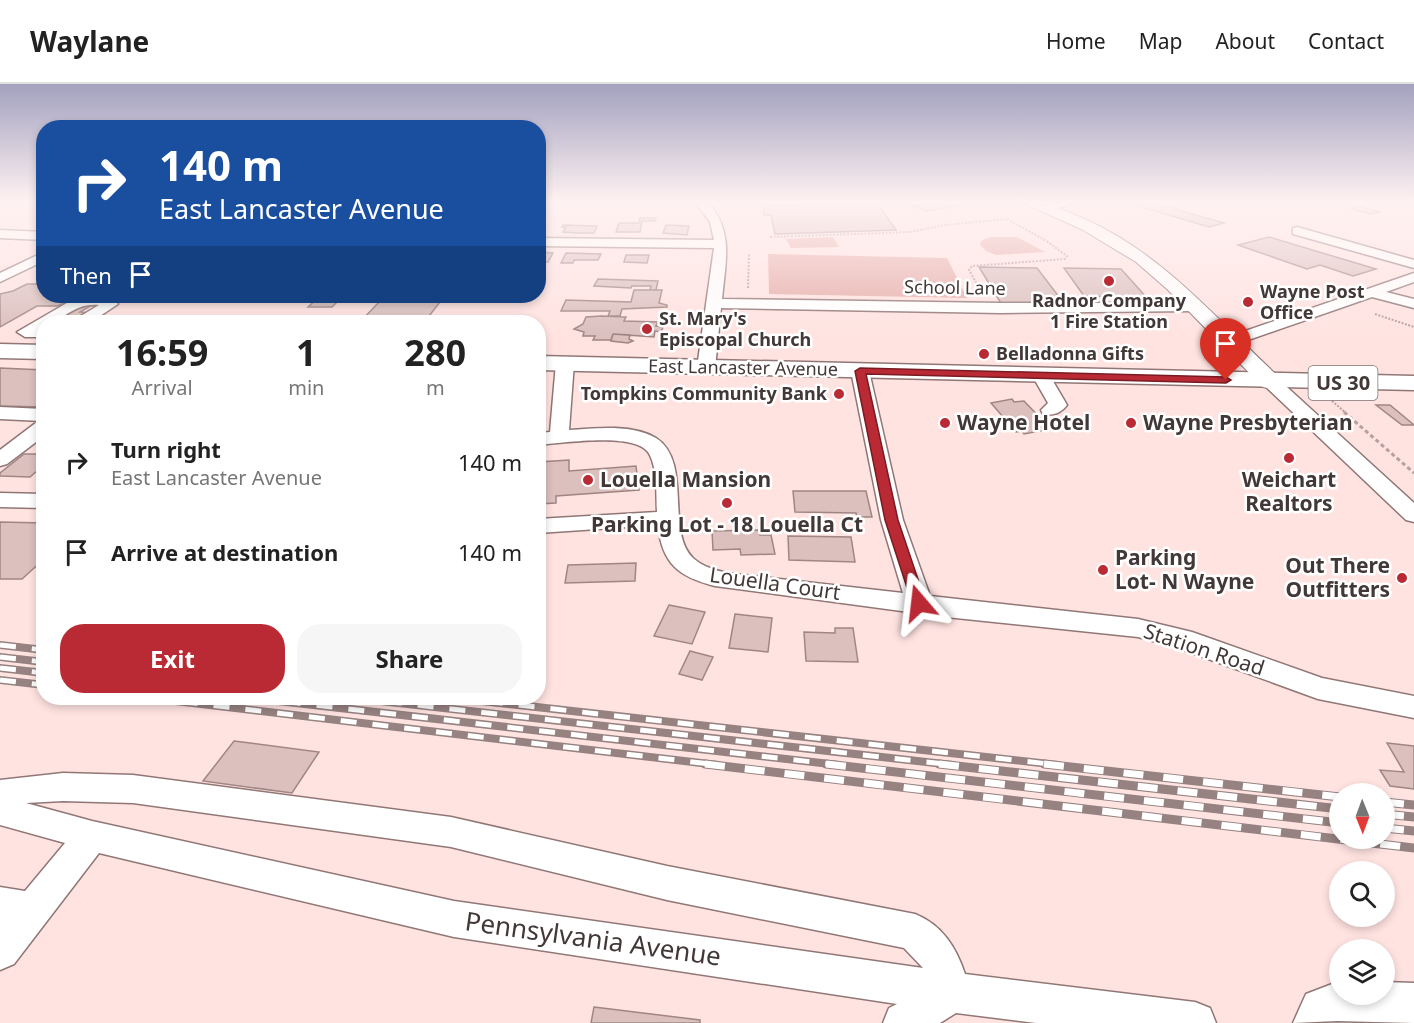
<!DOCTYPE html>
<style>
body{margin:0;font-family:"Noto Sans",sans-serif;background:#f6f6f6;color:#222;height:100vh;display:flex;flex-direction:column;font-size:22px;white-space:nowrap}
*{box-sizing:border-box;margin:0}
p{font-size:20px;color:#767676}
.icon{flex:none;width:33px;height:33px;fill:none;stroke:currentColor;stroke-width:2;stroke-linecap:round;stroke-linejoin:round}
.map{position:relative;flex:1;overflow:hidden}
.side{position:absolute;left:36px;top:231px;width:510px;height:390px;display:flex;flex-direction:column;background:#fff;border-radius:24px;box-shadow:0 3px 9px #0003}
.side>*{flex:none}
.hud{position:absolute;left:36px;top:36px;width:510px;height:183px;border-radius:24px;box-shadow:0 3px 9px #0003;background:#1a4fa0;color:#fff;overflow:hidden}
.needle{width:39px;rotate:179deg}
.controls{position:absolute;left:1329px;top:699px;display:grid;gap:12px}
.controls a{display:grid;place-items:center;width:66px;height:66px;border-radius:50%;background:#fff;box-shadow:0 3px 9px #0003;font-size:30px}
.pin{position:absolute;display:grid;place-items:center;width:51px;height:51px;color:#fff;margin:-62px -26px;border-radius:50% 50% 50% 0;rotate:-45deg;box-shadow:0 0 6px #0007}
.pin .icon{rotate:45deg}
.me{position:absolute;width:66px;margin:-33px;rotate:343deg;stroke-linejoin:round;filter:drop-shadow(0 0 4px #0008)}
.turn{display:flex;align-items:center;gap:21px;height:126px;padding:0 24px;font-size:27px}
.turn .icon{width:78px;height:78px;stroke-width:2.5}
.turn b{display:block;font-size:42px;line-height:51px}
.then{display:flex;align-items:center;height:57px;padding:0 24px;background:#0003;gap:12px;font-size:22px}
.eta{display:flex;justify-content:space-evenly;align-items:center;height:102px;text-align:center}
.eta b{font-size:36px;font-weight:700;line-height:42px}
.cta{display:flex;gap:12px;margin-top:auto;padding:12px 24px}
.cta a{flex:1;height:69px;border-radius:24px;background:#ba2a34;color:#fff;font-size:24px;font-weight:700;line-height:69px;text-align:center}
.cta a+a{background:#f6f6f6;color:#222}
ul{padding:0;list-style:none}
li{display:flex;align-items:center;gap:18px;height:90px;padding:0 24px}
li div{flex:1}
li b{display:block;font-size:22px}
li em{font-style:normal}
header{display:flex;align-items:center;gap:36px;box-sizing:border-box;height:84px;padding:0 30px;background:#fff;border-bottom:2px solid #e0e0e0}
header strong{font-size:28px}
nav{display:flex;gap:33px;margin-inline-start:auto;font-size:21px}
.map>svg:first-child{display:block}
.green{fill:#e5ada9}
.building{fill:#dbc0be;stroke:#9f8684;stroke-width:1.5}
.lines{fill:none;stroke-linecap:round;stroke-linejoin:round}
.minor-casing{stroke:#907776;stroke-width:3}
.major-casing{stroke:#907776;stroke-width:2}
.highway-casing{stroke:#907776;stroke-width:3}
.path-far1{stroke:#b6a1a0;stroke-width:2;stroke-dasharray:2 1.5;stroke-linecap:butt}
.path{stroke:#b6a1a0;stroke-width:3;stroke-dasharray:4 3;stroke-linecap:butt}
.minor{fill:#fff;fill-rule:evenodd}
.major{fill:#fff;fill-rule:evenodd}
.highway{fill:#fff;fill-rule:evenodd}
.rail-far1-casing{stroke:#958281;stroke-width:8}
.rail-casing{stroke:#958281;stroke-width:9}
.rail-far1{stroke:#fff;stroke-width:5;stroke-dasharray:16;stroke-linecap:butt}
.rail{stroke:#fff;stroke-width:7;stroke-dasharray:20;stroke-linecap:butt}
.route{fill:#ba2a34;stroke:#791b22;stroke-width:1.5}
.poi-dot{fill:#ba2a34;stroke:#fff;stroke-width:2}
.labels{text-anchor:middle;stroke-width:5;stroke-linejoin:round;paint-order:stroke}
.far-street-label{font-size:18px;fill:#433838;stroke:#fff}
.far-poi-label{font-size:18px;font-weight:bold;fill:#433838;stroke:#fff;text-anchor:start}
.shield{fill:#fff;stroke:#7b7474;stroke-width:1.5}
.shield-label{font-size:20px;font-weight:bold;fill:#433838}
.poi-label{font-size:21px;font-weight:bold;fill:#433838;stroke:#fff;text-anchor:start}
.street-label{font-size:21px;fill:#433838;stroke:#fff}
.near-street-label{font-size:26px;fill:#433838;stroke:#fff}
</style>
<header>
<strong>Waylane</strong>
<nav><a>Home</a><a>Map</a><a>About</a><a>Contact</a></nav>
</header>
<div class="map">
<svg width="1414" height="939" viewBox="0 0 1414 939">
<rect width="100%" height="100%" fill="#ffe3e1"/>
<path class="green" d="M833,153L839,163L791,164L786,155Z
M990,153H1017L1045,168L996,171L986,167L980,161L981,157Z
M768,170L947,174L967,214L769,210Z"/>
<path class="building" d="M877,119L896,146L775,150L771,131H764L763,121Z
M927,119H971L927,127L913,122Z
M1128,119H1154L1224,139L1209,143Z
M1361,123L1381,128L1372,130L1351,125Z
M640,134H656L655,137H642L640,148H616L619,139H639Z
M563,141L597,142L594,149H577L563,148L566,143H562Z
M666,141L689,142L687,151L663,149Z
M1269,153L1376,185L1353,192L1320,181L1307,185L1238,161Z
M538,168L553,169L548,178H538Z
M566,169L601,170L598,176H574L573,179H561Z
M626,171H649L647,179L624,178Z
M979,183L1037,184L1066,222L1002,221Z
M1064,184L1121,185L1147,214L1084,212Z
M598,195L629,196L658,197L656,206H650L651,202H632L631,204L594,202Z
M27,200H44V212H76L58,222H37L0,243V210L13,207Z
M634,206H662L659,219L667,221V223L622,225L620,232H608L610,227H561L566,216L631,218Z
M320,212H343L332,223H308Z
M380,217L440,218L426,236L415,235L412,238H360Z
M80,220H94L80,228L91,229L75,238H48Z
M601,232L626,233L624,237L658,238L656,242L663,243L661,248L655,247L654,253L613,250L611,256H593L595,252H583L584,248L574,245L583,240L586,233Z
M326,233L340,234L346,238H299Z
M613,250L630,251L629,255L633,257L628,259L611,257Z
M0,284L44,286V323L0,322Z
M1012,315L1014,318L1024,317L1051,345L1024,350L1022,347L1016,348L991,319Z
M1376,321H1390L1414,341H1402Z
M24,370H44V381L30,393L0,392V389Z
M569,376V387L636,382L639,406L556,412V419L538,420V378Z
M793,407H866L872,433H857L856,429L795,428Z
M0,438L44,439V475L22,495H0Z
M758,446L760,451H771L775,470L741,471L740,465L713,466L712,447Z
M788,452L851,453L855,478L789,476Z
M636,479L635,497L565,499L568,481Z
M669,521L705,528L692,560L654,552Z
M735,530L772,534L768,568L729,564Z
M835,544H853L858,578L806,577L804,548L835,549Z
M690,567L713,573L702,596L679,590Z
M234,657L319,668L292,709L203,697Z
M1387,659L1414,662V705L1390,702L1380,686L1404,688Z
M594,923L700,936V939H591Z"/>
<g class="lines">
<g class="minor-casing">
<path id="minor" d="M696,119L710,121C734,149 725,181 722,215L1001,219H1195L1202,223L1195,227L1001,229L721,224L715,284L712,288H700L697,284L714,164L538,162V154L714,156L710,138Z
M1055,119H1074L1046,128L1040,125Z
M1297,143L1414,176V184L1293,150V144Z
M0,146L44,148V156L0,154Z
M44,168V177L0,198V189Z
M1414,189V198L1386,208L1414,215V224L1372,213L1234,261H1222L1220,258L1222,255Z
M79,212C92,212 109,210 118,220L91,238H74L76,235L99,221C71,219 66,238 44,238V253H25L17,248Z
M565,274L571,275L574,279L569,346C595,344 633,340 656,354C693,378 665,447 693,474C703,483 715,486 727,489L903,509L881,436L851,287L854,283H866L869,287L903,436L930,512L1138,535L1192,548L1322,594L1414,612V634L1318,615L1175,563L1138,553L946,533L715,502C679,493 662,480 658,441L538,449V435L657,428C656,411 658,383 648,368C633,348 561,359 538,361V349L550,348L556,279L559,275Z
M1041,286L1047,287L1067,321C1061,329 1053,332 1043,330L1041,326L1048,319L1032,291L1035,287Z
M1271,293L1277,294L1414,419V438L1406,436L1265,302L1262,298L1265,294Z
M0,323L44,325V352L7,380L0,382V366L37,338L42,337L0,335Z
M0,409L44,410V424L0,423Z
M63,689L133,691L451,733L667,782L915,830C942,841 956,863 965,890L1195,918L1210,924L1216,939H1036L956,929L940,939H883L889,924L897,920L454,853L99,769L14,880L0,886V803L25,807L65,759L0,741V696ZM63,717L133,719L451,763L667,816L904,864L923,884L454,817L92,737L26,719Z
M1340,897V910H1384V898L1414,899V939L1337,937L1293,939L1306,910Z"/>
</g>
<g class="major-casing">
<path id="major" d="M1024,119C1050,119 1066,127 1089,137C1166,173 1218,237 1279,293L1283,298L1279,303L1271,305L1263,303L1167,205L1136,178L1083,146Z"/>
</g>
<g class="highway-casing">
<path id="highway" d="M0,260L44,261V275L0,274Z
M538,272L1414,292V306L538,286Z"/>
</g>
<path class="path-far1" d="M770,153L910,148L945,141L1007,135L1045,156L1067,172L1065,175L972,182L969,186L981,207
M748,204L749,169
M1375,230L1414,243
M1332,317L1346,329"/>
<path class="path" d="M1344,328L1414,389"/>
<use href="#minor" class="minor"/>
<use href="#major" class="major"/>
<use href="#highway" class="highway"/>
<g class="rail-far1-casing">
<path id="rail-far1" d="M0,561L44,566
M0,573L44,578
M0,584L44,589
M0,596L44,601
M150,614L718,681
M253,614L839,681
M354,614L953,681
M455,614L1058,681"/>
</g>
<g class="rail-casing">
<path id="rail" d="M705,680L1414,764
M826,680L1340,739
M939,680L1340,725
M1044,680L1340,713
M1384,718L1414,721
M1384,730L1414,733
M1384,744L1414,747"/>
</g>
<use href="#rail-far1" class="rail-far1"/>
<use href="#rail" class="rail"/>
</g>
<linearGradient id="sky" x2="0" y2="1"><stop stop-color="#a3a1bf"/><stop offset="0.47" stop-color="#fff2f2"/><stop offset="1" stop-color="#fff2f2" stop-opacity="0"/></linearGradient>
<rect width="1414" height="251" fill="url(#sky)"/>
<path class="route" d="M860,284L1226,293L1231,296L1226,299L866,290L898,436L926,519L919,524L912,519L885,436L855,287Z"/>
<g class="poi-dot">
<circle cx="1109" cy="197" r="6"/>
<circle cx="1248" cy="218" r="6"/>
<circle cx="647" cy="245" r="6"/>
<circle cx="984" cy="270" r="6"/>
<circle cx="839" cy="310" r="6"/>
<circle cx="945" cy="339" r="6"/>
<circle cx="1131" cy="339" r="6"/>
<circle cx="1289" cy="374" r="6"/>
<circle cx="588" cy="396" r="6"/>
<circle cx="727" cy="419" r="6"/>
<circle cx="1103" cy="486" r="6"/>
<circle cx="1402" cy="494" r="6"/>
</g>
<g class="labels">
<g class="far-street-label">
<text transform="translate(955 204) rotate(1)" y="6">School Lane</text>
<text transform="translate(743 284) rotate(1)" y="6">East Lancaster Avenue</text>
</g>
<g class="far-poi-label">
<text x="1260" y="214">Wayne Post<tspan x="1260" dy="21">Office</tspan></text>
<text x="1109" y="223" text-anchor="middle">Radnor Company<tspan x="1109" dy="21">1 Fire Station</tspan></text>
<text x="659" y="241">St. Mary's<tspan x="659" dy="21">Episcopal Church</tspan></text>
<text x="996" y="276">Belladonna Gifts</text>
<text x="827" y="316" text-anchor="end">Tompkins Community Bank</text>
</g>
<rect class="shield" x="1308.5" y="282" width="69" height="34" rx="4.5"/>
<g class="shield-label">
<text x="1343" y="306">US 30</text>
</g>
<g class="poi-label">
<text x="957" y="346">Wayne Hotel</text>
<text x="1143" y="346">Wayne Presbyterian</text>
<text x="600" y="403">Louella Mansion</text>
<text x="1289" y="403" text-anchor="middle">Weichart<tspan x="1289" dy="24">Realtors</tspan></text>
<text x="727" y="448" text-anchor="middle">Parking Lot - 18 Louella Ct</text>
<text x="1115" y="481">Parking<tspan x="1115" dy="24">Lot- N Wayne</tspan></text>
<text x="1390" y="489" text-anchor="end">Out There<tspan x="1390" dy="24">Outfitters</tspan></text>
</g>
<g class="street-label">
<text transform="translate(775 500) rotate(8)" y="7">Louella Court</text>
<text transform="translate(1204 566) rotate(18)" y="7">Station Road</text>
</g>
<g class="near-street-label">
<text transform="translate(593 855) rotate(8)" y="9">Pennsylvania Avenue</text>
</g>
</g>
</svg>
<div class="controls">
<a><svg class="needle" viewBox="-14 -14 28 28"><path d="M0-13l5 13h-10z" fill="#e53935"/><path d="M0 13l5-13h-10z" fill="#767676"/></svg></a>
<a><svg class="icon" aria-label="search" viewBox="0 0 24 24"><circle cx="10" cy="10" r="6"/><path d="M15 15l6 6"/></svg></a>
<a><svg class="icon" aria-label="layers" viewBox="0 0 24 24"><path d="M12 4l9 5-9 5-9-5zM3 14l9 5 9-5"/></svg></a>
</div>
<div class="pin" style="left:1226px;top:296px;background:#d93025"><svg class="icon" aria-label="arrive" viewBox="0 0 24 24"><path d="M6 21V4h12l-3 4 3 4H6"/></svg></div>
<svg class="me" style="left:919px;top:519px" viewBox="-20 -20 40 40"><path d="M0-17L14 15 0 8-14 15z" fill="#ba2a34" stroke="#fff" stroke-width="4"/></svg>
<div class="hud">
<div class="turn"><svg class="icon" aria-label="right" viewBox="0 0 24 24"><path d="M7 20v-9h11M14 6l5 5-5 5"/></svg><div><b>140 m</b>East Lancaster Avenue</div></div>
<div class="then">Then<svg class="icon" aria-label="arrive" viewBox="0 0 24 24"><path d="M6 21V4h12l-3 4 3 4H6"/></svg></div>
</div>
<section class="side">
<div class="eta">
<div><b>16:59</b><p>Arrival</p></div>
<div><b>1</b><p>min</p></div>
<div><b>280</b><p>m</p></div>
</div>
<ul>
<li><svg class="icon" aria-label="right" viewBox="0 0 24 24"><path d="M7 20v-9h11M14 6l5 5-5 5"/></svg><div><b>Turn right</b><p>East Lancaster Avenue</p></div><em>140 m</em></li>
<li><svg class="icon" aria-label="arrive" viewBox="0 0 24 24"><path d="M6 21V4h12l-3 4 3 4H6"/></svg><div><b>Arrive at destination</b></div><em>140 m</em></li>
</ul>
<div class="cta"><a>Exit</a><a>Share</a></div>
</section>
</div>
